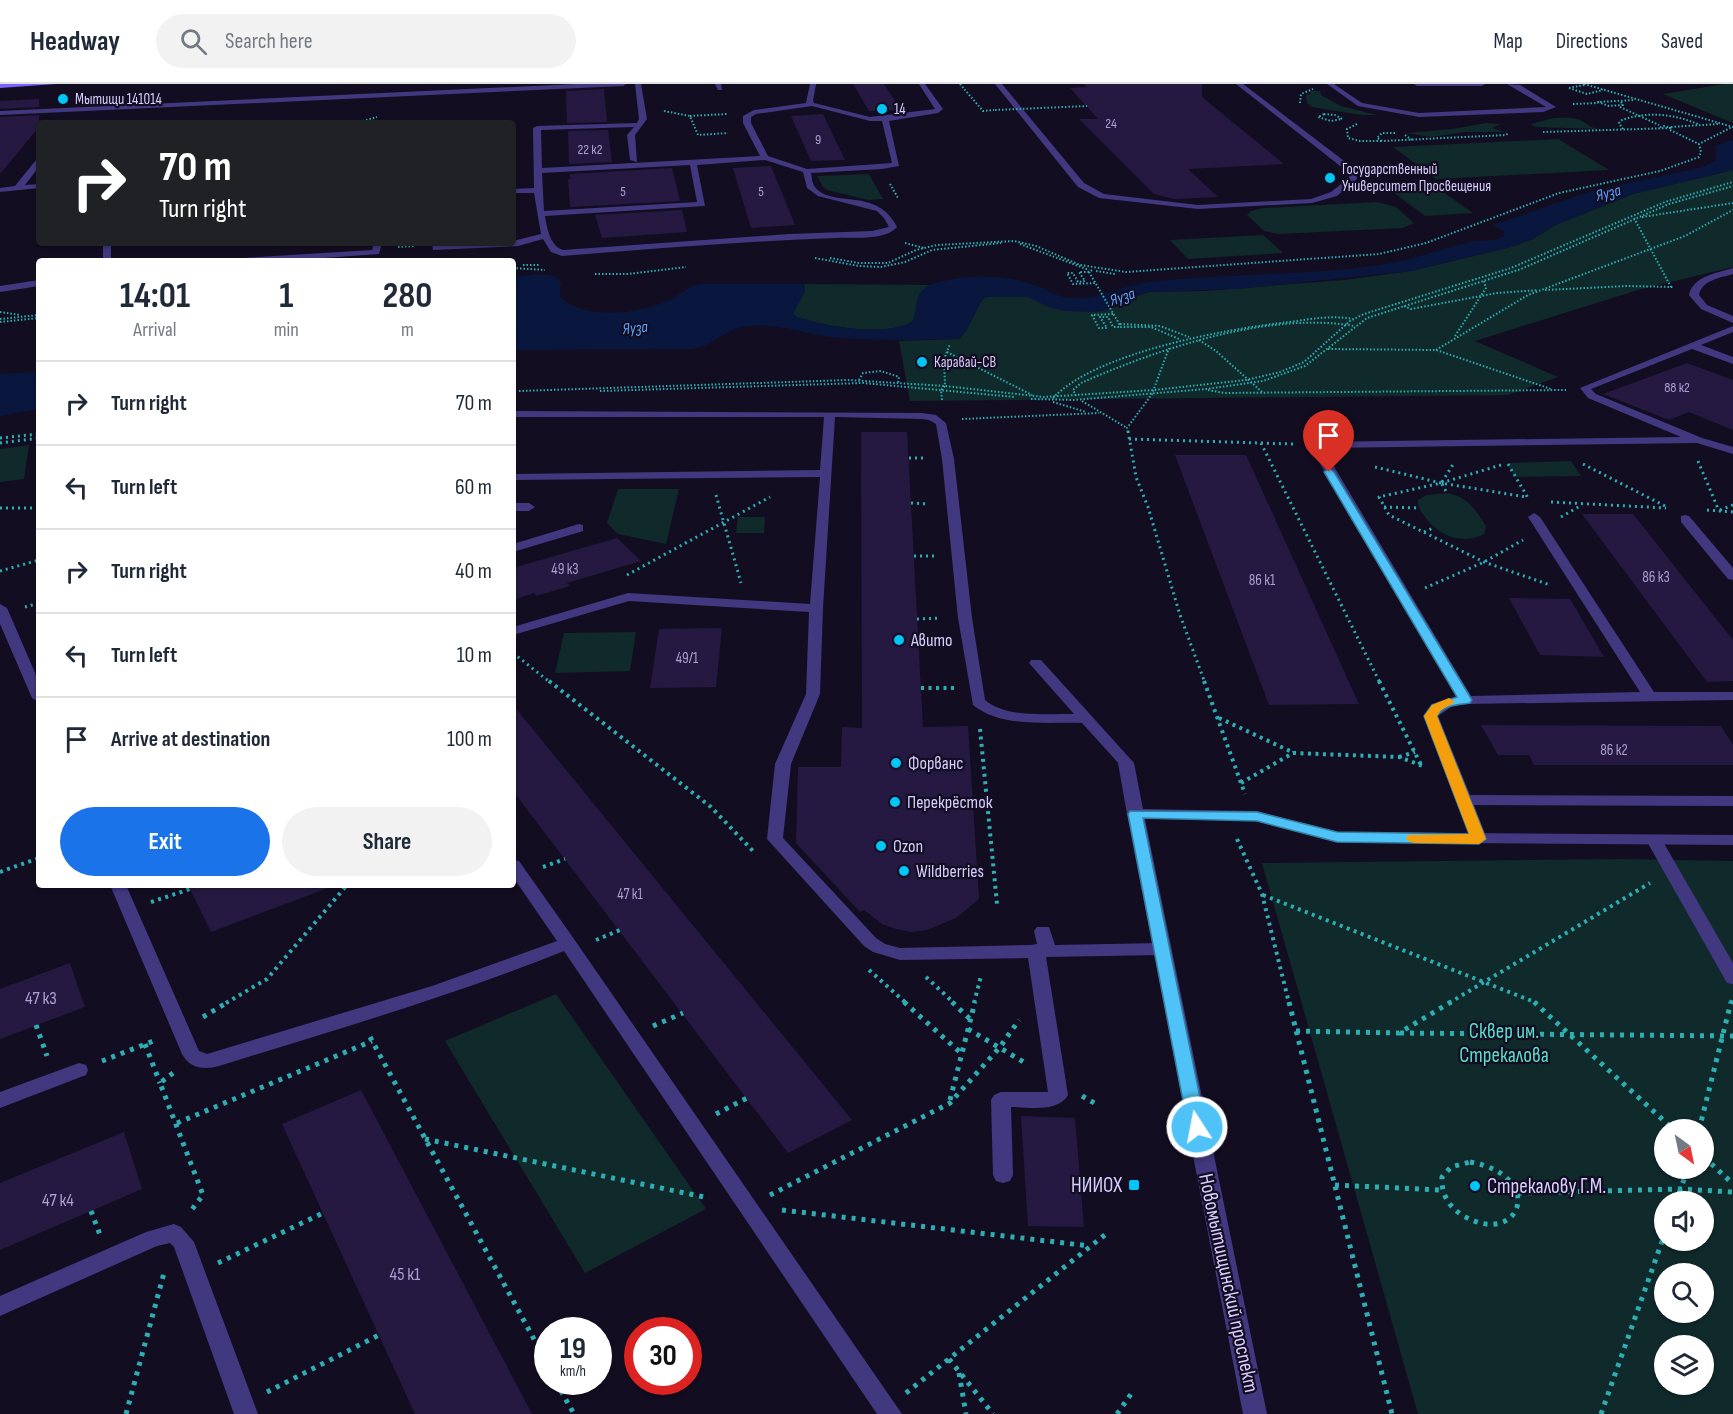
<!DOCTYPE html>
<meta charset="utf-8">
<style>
body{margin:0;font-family:"Sofia Sans Condensed",sans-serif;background:#f2f2f3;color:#1f2937;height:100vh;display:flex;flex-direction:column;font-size:22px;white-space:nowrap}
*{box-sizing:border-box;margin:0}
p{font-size:20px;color:#747a83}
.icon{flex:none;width:33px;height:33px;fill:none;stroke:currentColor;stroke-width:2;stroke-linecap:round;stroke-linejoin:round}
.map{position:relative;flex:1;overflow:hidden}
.panel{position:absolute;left:36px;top:174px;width:480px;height:630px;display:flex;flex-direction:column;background:#fff;border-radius:6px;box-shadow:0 2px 4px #0004}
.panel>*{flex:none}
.hud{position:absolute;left:36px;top:36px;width:480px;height:126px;border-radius:6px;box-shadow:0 2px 4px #0004;background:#202124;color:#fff;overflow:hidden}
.needle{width:39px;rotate:147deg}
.controls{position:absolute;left:1654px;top:1035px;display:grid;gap:12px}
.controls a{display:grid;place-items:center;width:60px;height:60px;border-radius:50%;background:#fff;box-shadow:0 2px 4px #0004;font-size:30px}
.speed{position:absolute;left:534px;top:1233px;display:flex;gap:12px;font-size:30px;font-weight:700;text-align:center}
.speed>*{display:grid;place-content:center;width:78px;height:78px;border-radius:50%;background:#fff;box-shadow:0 2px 4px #0004;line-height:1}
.speed small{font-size:15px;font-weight:400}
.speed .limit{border:9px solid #d22;background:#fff;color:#111}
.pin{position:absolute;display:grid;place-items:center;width:51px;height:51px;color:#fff;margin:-62px -26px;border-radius:50% 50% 50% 0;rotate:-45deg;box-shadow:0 0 6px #0007}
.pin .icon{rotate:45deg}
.me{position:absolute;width:66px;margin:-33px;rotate:349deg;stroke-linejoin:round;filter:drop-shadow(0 0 4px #0008)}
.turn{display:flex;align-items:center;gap:21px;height:126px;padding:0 24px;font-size:27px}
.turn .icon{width:78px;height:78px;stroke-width:2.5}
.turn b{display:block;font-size:42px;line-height:51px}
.eta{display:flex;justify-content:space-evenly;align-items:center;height:102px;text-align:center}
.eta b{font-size:36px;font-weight:700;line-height:42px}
.action{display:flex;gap:12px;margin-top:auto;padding:12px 24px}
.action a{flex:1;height:69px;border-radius:36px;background:#1a73e8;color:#fff;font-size:24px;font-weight:700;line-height:69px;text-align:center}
.action a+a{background:#f2f2f3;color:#1f2937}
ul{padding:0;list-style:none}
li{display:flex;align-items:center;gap:18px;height:84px;padding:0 24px;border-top:2px solid #e0e1e3}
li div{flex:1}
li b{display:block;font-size:22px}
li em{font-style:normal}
header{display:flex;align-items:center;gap:36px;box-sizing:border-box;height:84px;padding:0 30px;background:#fff;border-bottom:2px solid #e0e1e3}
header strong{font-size:28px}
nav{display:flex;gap:33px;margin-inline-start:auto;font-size:21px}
.search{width:420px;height:54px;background:#f2f2f3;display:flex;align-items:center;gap:15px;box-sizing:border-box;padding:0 21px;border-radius:33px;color:#747a83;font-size:22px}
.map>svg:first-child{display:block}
.green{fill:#10292b;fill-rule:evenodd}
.water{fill:#09173e}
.building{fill:#251942}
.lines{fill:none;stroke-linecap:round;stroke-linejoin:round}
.path-far3{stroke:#2daeb3;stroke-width:2;stroke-dasharray:1.5 2;stroke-linecap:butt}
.path-far2{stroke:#2daeb3;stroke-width:3;stroke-dasharray:2 4;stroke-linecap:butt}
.path-far1{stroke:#2daeb3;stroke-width:4;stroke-dasharray:3 4.5;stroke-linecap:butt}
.path{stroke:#2daeb3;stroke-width:5;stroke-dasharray:4 6;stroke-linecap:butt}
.lane{fill:#423880;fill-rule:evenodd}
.street{fill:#423880;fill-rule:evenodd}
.secondary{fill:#7864ff;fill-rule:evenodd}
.path-bridge{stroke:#2daeb3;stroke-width:2;stroke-dasharray:1.5 2;stroke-linecap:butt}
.route{fill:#4fc3f7;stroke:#337fa1;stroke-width:1.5}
.slow{fill:#f59e0b}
.poi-dot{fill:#00c6f8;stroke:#130d21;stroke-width:2}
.labels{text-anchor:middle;stroke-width:4.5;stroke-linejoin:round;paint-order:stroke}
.far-number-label{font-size:14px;fill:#aba0d0}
.far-poi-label{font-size:15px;fill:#d8cdff;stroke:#130d21;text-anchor:start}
.number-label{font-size:15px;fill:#aba0d0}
.far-water-label{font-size:16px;font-style:italic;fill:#5ba3ff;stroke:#130d21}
.poi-label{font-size:18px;fill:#d8cdff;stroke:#130d21;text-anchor:start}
.near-number-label{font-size:18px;fill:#aba0d0}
.near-park-label{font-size:21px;fill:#59dfcb;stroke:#130d21}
.near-poi-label{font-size:21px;fill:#d8cdff;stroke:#130d21;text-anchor:end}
.near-street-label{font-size:21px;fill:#d8cdff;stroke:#130d21}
</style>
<header>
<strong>Headway</strong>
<div class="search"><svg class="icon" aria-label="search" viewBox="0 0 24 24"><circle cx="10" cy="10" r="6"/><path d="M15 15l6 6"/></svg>Search here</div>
<nav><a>Map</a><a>Directions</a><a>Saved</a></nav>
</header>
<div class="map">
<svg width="1733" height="1330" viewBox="0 0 1733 1330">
<rect width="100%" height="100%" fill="#130d21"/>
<path class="green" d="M1724,0H1733V39L1663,10Z
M1310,7H1320L1321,11L1341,22L1377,31H1361L1312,23L1307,19L1306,11L1311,10Z
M1554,34C1562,34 1572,33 1580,36C1588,40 1590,44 1599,45L1535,43L1531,40Z
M1486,39L1501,40L1492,44L1505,48H1465L1431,53L1406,49L1453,45Z
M1558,55L1609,86L1436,95L1393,63Z
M1733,86V183L1638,206L1475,257L1558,293L1508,311L910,317L899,257L960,255L982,216L986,213H1027L1108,226L1126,215L1150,208L1205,207L1344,196L1411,187L1511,163L1533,155L1553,142L1633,110Z
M869,90L883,115L868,116L827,106L823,103L817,92Z
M1432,100L1473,129L1425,132L1386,103Z
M1377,118L1396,123L1414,139L1403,144L1278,150L1264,147L1247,131L1251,127L1263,124Z
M1263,151L1283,169L1188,175L1170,156Z
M804,200L930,201C914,209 920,225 912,238C882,253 828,243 797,233L792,230L805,207Z
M29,361L24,395L0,398V365Z
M1571,377L1581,392L1515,393L1507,379Z
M618,405H679L666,460L618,450L607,439Z
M1447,409C1468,413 1475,425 1486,442L1484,450C1463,462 1437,451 1425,433C1421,427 1417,423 1418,416L1427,411Z
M738,433H765L764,449H736Z
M636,548L630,587L555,589L564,549Z
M1618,775L1733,777V1330H1418L1262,779ZM1665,1046H1704V1084H1665ZM1665,1118H1704V1156H1665ZM1665,1190H1704V1228H1665ZM1665,1262H1704V1300H1665Z
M556,910L706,1125L585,1189L445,957Z"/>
<path class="water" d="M1733,56V86L1633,110L1553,142L1533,155L1511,163L1411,187L1238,205L1150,208L1126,215L1108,226L1096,228L1064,227L1051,224L1027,213H986L982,216L968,244L960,255C917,256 874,257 831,253C801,250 782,239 750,242C724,244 716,261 692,265L513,266V232L515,227L513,223V193L536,190L554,192L561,198L560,213C587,238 641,229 672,215C682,210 688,202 700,200H804L805,207L793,230L797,233C827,243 883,253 912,238C919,226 913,209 928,202C961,189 1002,190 1035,201C1047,205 1056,213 1069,214C1098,216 1121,202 1149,198C1226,189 1304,192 1381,181C1411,176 1439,166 1469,158C1481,155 1493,159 1504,152V147L1493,141L1592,107L1703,83L1716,76V61Z
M39,288V325L0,332V290Z"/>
<path class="building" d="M853,0H884L901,26L869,27Z
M1083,0H1202V13L1284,80L1188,85L1218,113L1174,115L1154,110L1079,35H1098L1070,4L1087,3Z
M604,5L607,38L567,39L566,7Z
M39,15V23L0,25V17Z
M823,30L845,76L811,77L791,32Z
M39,31V43L0,90V33Z
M608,46L612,78L569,80L568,47Z
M771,82L795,141L751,144L733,84Z
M672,84L680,117L570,123L568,95H570V90Z
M682,126L687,148L602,154L595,131Z
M1687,279L1733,296V346L1689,328L1669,336L1603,310Z
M861,348H907L923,643L968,642L979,815L956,834L927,846L911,848L896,845L882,840L864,826L860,828L796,759L798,683H841L842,643L862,644Z
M1175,371H1246L1359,620L1269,621Z
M1582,430H1633L1733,556V597L1707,598Z
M617,454L641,477L567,499L570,502L536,512L534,509L513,516V484Z
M1509,514L1570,515L1604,573L1540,571Z
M722,544L716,603L650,604L659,545Z
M513,621L852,1036L788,1069L513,707Z
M1481,641L1721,642L1733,661V681H1534L1529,671H1498Z
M188,801H327L328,804L211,848Z
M70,879L85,923L0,955V905Z
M361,1006L532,1330H415L282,1040Z
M1021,1032L1075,1034L1084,1143L1028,1142Z
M124,1048L142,1105L0,1166V1099Z"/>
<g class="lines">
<path class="path-far3" d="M960,0L983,27L994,26
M1584,0L1733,43
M1569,4L1587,10L1603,6
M1569,4L1584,1
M1621,18L1623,21L1609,22L1598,18L1634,16
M1300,19L1301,10L1313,5
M1573,20L1598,19
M1620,23L1659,41
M664,27L690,32L698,51L728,49
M1324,30L1335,31L1342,35L1331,37L1318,33Z
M690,32L727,30
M316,38L329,39
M278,39H317
M356,39L377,33
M1357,40L1347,45L1348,54L1360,57H1381
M1671,43L1718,40
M1623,45L1619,39L1622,36C1648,27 1675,30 1700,41
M1670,46L1699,60
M1543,48L1672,44L1664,42L1658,44
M1395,49H1382L1377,54L1382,57L1506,51L1508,49
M1405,51L1412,56
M890,100L898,114
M1642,133L1733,119
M1634,134L1671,203
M905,159L924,164
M1020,160L1089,186
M398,163L415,162
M815,174L859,182L881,183L905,178L932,166L1001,159
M830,174L859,179H888L916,166L937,161L1014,157L1036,162L1080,181L1126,188L1379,170L1426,159L1559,109L1660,87L1699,73L1701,68L1699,60L1732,43
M523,181H539
M513,184L545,186
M1092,186L1089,188L1121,243H1151L1179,255
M1096,187L1115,190
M1089,188H1079L1085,197L1078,198L1073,189H1067L1073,200L1095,199
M595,190H628L686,183
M1545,206L1627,202L1673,203
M1404,222L1411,225L1497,209L1538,206
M0,228L20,231
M1113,230L1092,231L1099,244H1107L1100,233H1108L1113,243H1121
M0,235L39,231
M0,238L39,234
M1120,240L1160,242L1189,253
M1455,252L1486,204L1484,197
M1199,256L1216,267L1262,308
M1328,265L1436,266L1551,305
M1436,266L1528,211L1685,152L1733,126
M947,268L1032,311
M859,296L863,289L881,287L899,293L898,299
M1208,306L1224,309L1566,306
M519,307L848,296L945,302L1044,313L1154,306L1246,296L1280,288L1304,278L1350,237L1364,230L1511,184L1665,118L1733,98
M600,307L863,299L1015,313
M1076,312L1073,306L1081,299C1158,265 1269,227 1354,242
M1053,314C1097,268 1226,245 1289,238C1311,235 1332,231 1353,235
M1031,315L1073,316L1206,305L1263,297L1305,282L1367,234L1521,185L1669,120L1733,102
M942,316L941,306L945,302L944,275L950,260
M1082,317L1127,344
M1053,318L1086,328
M962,335L1099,329
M1128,348L1127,344L1152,310L1169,264"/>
<path class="path-far2" d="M1128,347L1136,393L1148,423L1180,531L1205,599
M0,354L39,350
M1129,355L1293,360
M0,359L39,354
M1261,359L1380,599
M909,374H926
M1698,377L1719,427
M1508,380L1528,414
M1583,380L1667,423
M1501,381L1441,399L1379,413L1389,431L1484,478L1550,501
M1375,383L1441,399L1526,413
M1442,398L1454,379
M1442,400L1447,409
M716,411L741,499
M1551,418L1666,424
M911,419L928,420
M1384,423L1419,424
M0,424H39
M1707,426L1733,428
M1720,426L1733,421
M1561,433L1580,422
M1424,448L1433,444
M914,472H934
M0,487L39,476
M627,491L770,413
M1425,504L1484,478L1523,456
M25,523L39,519
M917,535L940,534
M513,569L551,599"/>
<path class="path-far1" d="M549,597L711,723L753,767
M1204,597L1245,710
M1379,597L1421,681
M921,604H954
M1219,634L1292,668
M980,645L997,820
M1399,673L1415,668
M1241,699L1293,669L1399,673L1423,682
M1237,755L1262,810L1289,919
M543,783L565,775
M0,788L39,774
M1263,811L1537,919
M151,818L190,805
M596,856L620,846
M869,886L906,919
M926,893L954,919
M226,919L267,895L347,801
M974,919L981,892
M1449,919L1650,799
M1731,919L1732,915"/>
<path class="path" d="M904,918L962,970
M952,918L970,935
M1289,918L1392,1330
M1534,918L1674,1046
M203,933L228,918
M36,941L47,972
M653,942L683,929
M968,945L1027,980
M1296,947L1399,949L1451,918
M1400,949L1733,952
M370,953L548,1281
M145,960L160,999
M102,977L156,956
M173,989L160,999L203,1111L190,1128
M1082,1012L1096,1020
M950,1016L975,918
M716,1030L747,1014
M177,1039L372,957
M1699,1046L1731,918
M425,1055L709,1114
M1704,1073L1733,1100
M1470,1078C1548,1092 1520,1166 1462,1131C1448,1122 1441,1109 1442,1093L1451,1083Z
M1335,1101L1441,1106
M1518,1109L1680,1105L1733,1108
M770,1111L950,1019L1000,963L1019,936
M1676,1118L1688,1084
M782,1126L1090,1162
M91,1127L100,1151
M218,1179L323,1129
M949,1275L993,1330
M959,1289L966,1330
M556,1298L574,1330
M267,1308L379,1251
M906,1309L1106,1150
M126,1330L164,1189
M1117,1330L1131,1310
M1601,1330L1665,1149"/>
<path class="lane" d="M576,0H626L623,2L0,31V27Z
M635,0H641L647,35L635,51L637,78L630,76L627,51L634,43L541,46L542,84L760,72L743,39V32L754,26L806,19L810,0H816L813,17L814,19L870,33L935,25L919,0H925L943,25L938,29L889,37L899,82L882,85L811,89C812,93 812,100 815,103C832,125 877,102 897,143C885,157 854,153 836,154C745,157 653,165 562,172L551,168L543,155L518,162L433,166L432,159H440V161L513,159V157L541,150L534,109H513V105L534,104L533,44L537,42L637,39L639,35ZM812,22L870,37H882L892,79L807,85L768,72L751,39V33L756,30ZM765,76L803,88L807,104L818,112L877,127L884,134L889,143L872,147L789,150L563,166C550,162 547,144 545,132L705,122L697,81ZM690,81L697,118L544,127L542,89Z
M715,0H721L722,6H718Z
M995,0H1002L1084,99L1104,110L1198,121L1311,115L1331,108L1349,94V89L1236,0H1243L1356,86L1357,95L1337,112L1312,119L1198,125L1099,114L1078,103Z
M1327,0H1334L1362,19L1419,29L1546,23L1507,0L1520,1L1556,23L1543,28L1419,33L1358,22Z
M1414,0H1485L1482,2H1417Z
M36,76H39V83L25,101L39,100V104L0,108V104L15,102Z
M103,159H111V177H103Z
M374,159H382L379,170L282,177H238L242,174L372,166Z
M39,196V202L0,208V202Z
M1733,242V248L1701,261L1733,273V280L1692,265L1591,305L1596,310L1702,354L1733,363V370L1697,359L1323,364L1471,612L1640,608L1528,433L1534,429L1540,433L1654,608H1733V616L1466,620L1451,623L1438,632L1470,711L1733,712V722L1474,721L1487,755L1485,759H1473L1424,632L1437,618L1457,613L1309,361L1315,358L1681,353L1588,314L1580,304Z
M513,327L922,329L936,331L946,339L954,375L972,534L985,616C1008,635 1046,629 1074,630L1029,579L1031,576H1041L1134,679L1131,682H1121L1082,639C1047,638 1001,644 973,621L958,534L942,375L936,340L929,336L922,335L835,333L823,524L820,610L791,680L783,754L876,854L885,860L900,864L1031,861L1037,860L1034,847L1037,843H1049L1055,861L1161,859L1167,861L1170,865L1167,869L1161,871L1046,873L1068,1011C1058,1029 1028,1023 1011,1023L1013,1091L1010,1097L1003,1099L996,1097L993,1091L991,1016L994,1011L1001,1008H1048L1028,874L900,876L873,868L864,862L767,755L775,680L806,610L809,528L629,517L513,551V543L628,509L810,520L820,393L513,396V390L820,386L824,333H513Z
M513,419H529L535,423L529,427H513Z
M1685,431L1689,432L1733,484V496L1728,495L1681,438V432Z
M579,440L583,441V447L513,468V460Z
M0,520L7,524L39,598V618L32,614L0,540Z
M1654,751L1660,752L1662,756L1733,879V900L1727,899L1646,756L1648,752Z
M513,776L519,777L574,855L902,1330H877L564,867C452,912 335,946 219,982C204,986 190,985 182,970L110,801H126L199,967L207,970L432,902L557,857L513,793Z
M79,979L86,981L88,986L86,991L0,1024V1008Z
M174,1140L181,1143L194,1158L258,1330H234L174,1163L170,1159L157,1162L0,1232V1212L146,1148Z"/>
<path class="street" d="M1733,184V190C1720,194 1702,196 1699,211L1707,221L1733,232V239L1701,225L1689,211C1693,192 1717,189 1733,184Z
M1126,674L1134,679L1143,725L1257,727L1337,748L1733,751V761L1337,758L1257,737L1145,735L1267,1330H1243L1127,730L1118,679Z"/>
<path class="secondary" d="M0,0H56L0,4Z"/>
<path class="path-bridge" d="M995,26L1087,22"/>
</g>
<path class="route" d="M1329,384L1334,388L1472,616L1470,619C1458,621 1445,620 1437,632L1486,755L1479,760L1337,758L1257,737L1143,734L1206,1043L1203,1048L1197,1050L1191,1048L1188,1043L1128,730L1130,727L1257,728L1337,748L1469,750L1424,632L1432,621L1457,613L1324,388Z"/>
<path class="slow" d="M1449,614L1455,618L1441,626L1437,632L1486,755L1479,760L1414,759L1408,757L1406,754L1408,751L1469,750L1424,632L1432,621Z"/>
<g class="poi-dot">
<circle cx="63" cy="15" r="6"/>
<circle cx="882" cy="25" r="6"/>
<circle cx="1330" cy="94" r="6"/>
<circle cx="922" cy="278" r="6"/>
<circle cx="899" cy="556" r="6"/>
<circle cx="896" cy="679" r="6"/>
<circle cx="895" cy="718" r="6"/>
<circle cx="881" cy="762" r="6"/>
<circle cx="904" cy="787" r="6"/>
<rect x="1128" y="1095" width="12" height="12" rx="3"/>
<circle cx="1475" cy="1102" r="6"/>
</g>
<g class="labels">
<g class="far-number-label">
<text x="1111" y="44">24</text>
<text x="818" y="60">9</text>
<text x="590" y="70">22 к2</text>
<text x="623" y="112">5</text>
<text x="761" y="112">5</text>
<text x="1677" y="308">88 к2</text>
</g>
<g class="far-poi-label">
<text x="75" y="20">Мытищи 141014</text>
<text x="894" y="30">14</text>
<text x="1342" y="90">Государственный<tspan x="1342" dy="17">Университет Просвещения</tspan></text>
<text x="934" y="283">Каравай-СВ</text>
</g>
<g class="number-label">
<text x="565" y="490">49 к3</text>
<text x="1656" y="498">86 к3</text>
<text x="1262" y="501">86 к1</text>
<text x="687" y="579">49/1</text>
<text x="1614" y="671">86 к2</text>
<text x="630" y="815">47 к1</text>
</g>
<g class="far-water-label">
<text transform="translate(1608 108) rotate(-15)" y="6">Яуза</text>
<text transform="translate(1122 212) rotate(-18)" y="6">Яуза</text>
<text transform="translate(635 243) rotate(-6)" y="6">Яуза</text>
</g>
<g class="poi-label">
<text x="911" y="562">Авито</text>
<text x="908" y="685">Форванс</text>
<text x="907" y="724">Перекрёсток</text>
<text x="893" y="768">Ozon</text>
<text x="916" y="793">Wildberries</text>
</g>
<g class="near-number-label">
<text x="41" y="920">47 к3</text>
<text x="58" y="1122">47 к4</text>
<text x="405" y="1196">45 к1</text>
</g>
<g class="near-park-label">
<text x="1504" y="954">Сквер им.<tspan x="1504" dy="24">Стрекалова</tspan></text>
</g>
<g class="near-poi-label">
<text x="1122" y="1108">НИИОХ</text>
<text x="1487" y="1109" text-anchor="start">Стрекалову Г.М.</text>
</g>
<g class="near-street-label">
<text transform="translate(1229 1199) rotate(78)" y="7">Новомытищинский проспект</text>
</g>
</g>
</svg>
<div class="controls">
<a><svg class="needle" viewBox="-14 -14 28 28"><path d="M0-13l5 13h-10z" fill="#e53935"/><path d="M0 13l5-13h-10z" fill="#747a83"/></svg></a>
<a><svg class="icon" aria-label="sound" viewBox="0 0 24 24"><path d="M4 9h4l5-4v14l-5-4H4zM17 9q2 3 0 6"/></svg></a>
<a><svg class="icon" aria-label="search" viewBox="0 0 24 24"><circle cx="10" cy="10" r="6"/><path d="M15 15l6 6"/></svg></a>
<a><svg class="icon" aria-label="layers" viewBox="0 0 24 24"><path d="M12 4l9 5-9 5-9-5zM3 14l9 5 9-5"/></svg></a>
</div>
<div class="speed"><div>19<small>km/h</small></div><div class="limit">30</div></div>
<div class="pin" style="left:1329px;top:388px;background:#d93025"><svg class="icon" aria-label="arrive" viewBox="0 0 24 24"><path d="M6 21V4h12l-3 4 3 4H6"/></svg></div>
<svg class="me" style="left:1197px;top:1043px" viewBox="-20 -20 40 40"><circle r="17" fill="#4fc3f7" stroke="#fff" stroke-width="3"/><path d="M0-11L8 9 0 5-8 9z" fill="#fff"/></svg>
<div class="hud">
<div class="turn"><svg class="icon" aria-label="right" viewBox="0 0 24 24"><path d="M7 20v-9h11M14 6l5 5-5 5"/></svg><div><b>70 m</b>Turn right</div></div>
</div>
<section class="panel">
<div class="eta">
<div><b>14:01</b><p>Arrival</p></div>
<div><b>1</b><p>min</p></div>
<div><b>280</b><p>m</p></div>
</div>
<ul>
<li><svg class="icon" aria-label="right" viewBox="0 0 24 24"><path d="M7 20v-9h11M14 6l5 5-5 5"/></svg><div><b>Turn right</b></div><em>70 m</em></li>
<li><svg class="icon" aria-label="left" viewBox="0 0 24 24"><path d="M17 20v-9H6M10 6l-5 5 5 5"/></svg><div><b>Turn left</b></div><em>60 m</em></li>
<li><svg class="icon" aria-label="right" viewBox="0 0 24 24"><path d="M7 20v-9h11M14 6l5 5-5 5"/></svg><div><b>Turn right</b></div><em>40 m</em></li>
<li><svg class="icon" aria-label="left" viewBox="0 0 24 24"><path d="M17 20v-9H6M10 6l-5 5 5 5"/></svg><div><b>Turn left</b></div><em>10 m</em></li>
<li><svg class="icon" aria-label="arrive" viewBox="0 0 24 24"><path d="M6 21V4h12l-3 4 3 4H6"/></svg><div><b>Arrive at destination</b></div><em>100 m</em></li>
</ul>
<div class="action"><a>Exit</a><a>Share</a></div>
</section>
</div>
